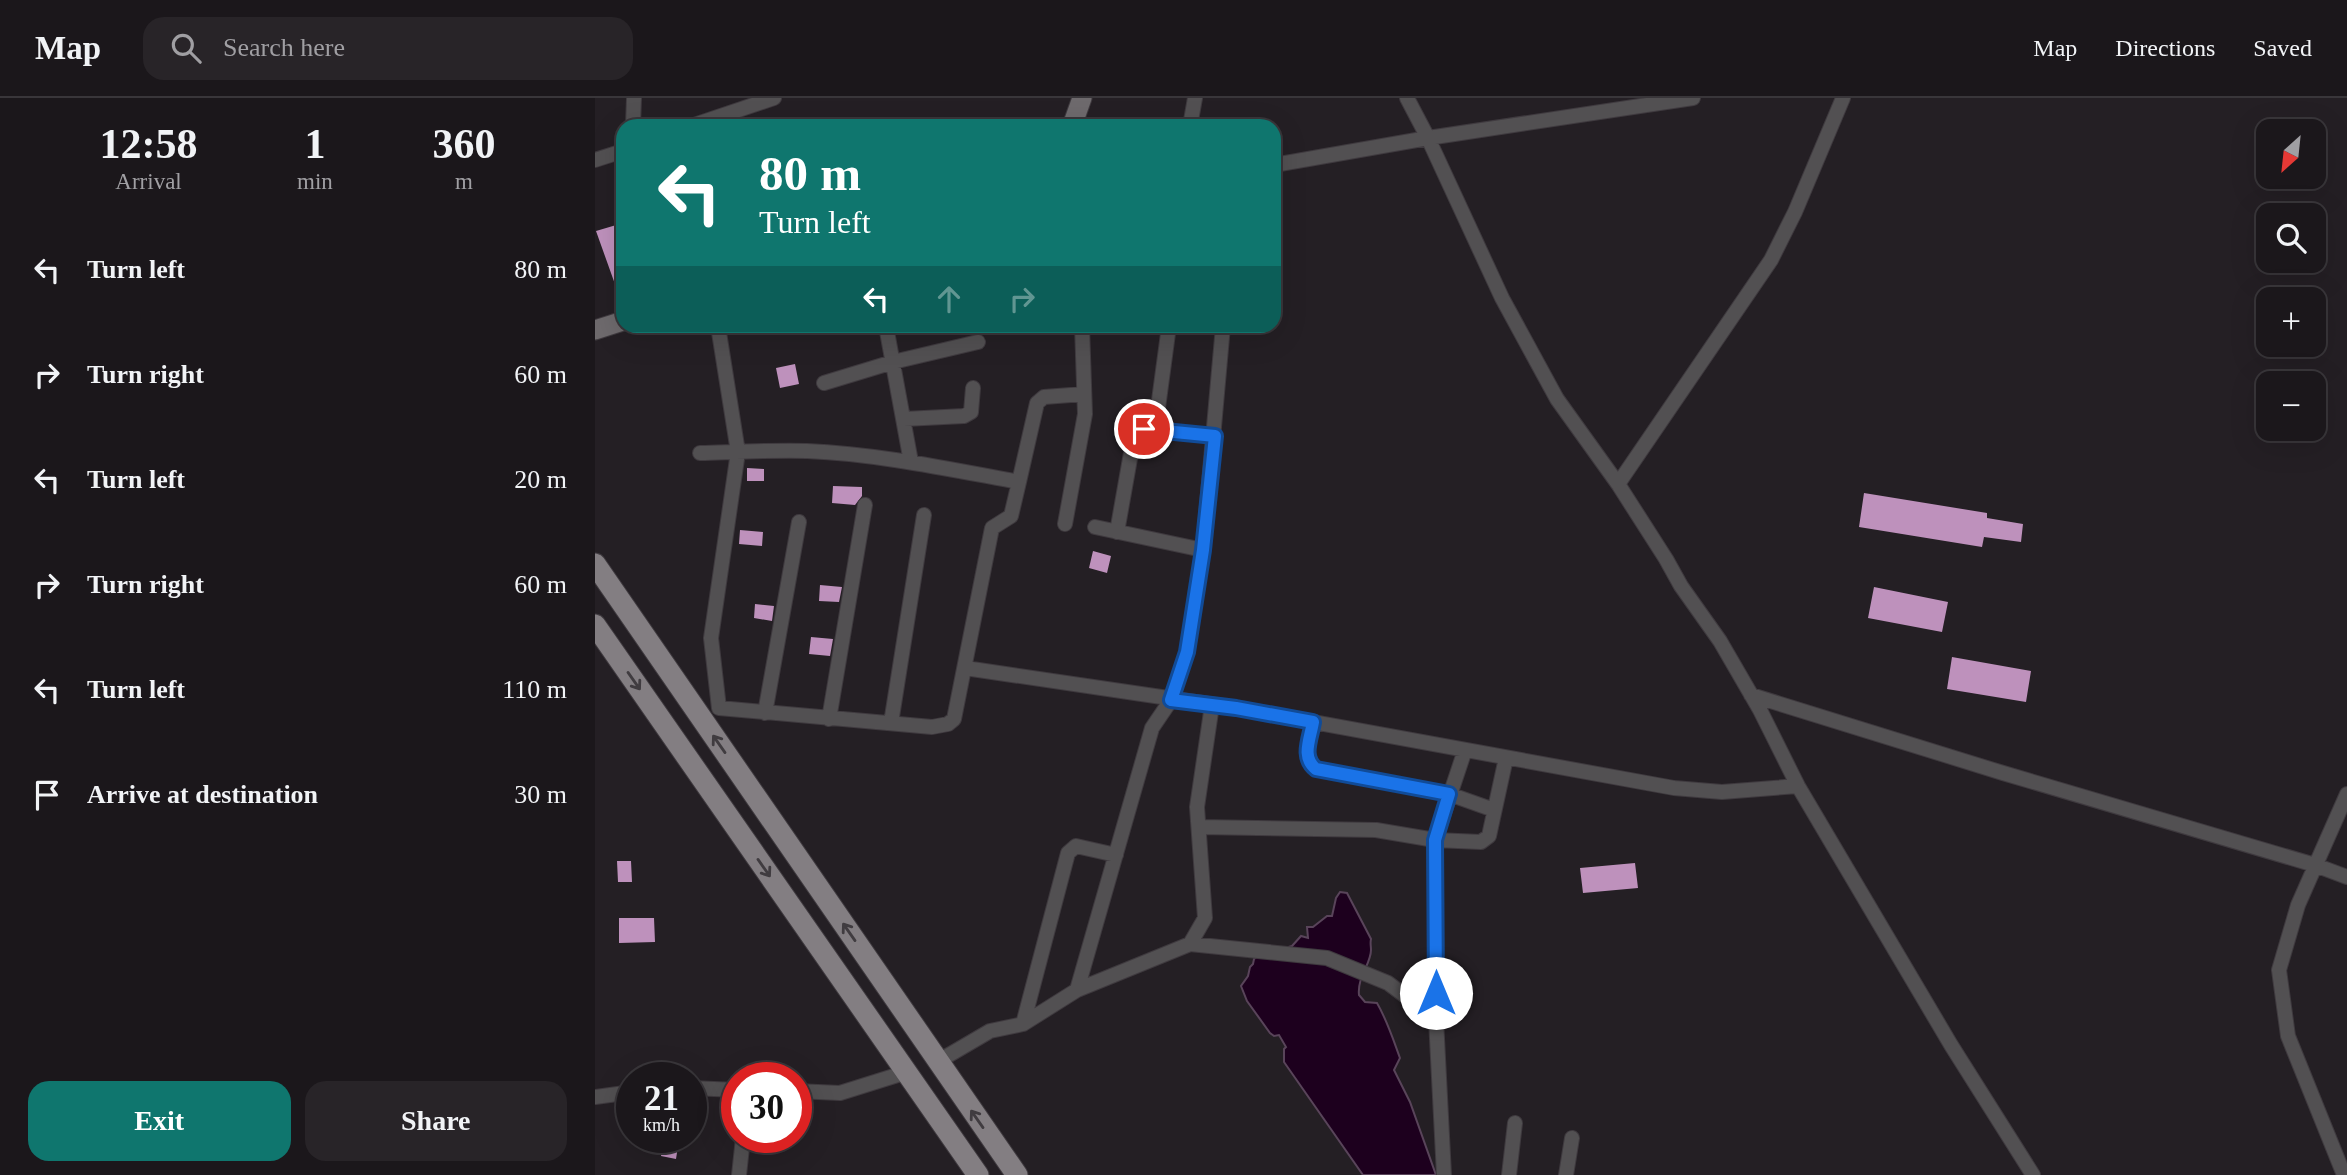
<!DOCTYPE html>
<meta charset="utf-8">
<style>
body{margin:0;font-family:Georgia,serif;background:#282428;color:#f1f3f6;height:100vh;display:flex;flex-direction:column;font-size:26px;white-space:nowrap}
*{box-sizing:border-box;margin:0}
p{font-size:23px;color:#a09fa3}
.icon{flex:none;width:38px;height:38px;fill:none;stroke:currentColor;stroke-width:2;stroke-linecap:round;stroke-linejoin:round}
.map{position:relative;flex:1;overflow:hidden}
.panel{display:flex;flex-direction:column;background:#1b171b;width:595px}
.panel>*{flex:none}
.guide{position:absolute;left:21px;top:21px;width:665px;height:214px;border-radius:21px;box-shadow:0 7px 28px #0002,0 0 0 2px #39363a;background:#0f766e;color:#fff;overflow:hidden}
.needle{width:46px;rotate:207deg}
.controls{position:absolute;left:1661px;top:21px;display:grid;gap:14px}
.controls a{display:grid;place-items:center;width:70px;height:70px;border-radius:14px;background:#1b171b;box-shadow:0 7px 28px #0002,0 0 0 2px #39363a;font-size:35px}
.speed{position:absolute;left:21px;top:964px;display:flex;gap:14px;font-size:35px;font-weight:700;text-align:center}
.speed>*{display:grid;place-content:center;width:91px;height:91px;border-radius:50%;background:#1b171b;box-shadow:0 7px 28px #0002,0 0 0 2px #39363a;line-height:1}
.speed small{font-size:18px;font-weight:400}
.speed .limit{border:10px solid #d22;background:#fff;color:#111}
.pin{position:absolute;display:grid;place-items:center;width:60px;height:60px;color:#fff;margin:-30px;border:4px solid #fff;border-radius:50%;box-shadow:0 2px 7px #0007}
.me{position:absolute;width:77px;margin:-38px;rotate:0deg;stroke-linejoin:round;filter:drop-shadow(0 0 5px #0008)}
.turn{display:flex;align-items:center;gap:24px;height:147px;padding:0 28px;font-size:32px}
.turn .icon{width:91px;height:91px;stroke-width:2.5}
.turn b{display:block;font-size:49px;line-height:60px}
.lanes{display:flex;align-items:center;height:66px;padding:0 28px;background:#0003;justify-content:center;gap:35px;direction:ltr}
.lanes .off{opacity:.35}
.eta{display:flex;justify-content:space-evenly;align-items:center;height:119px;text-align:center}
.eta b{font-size:42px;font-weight:700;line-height:49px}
.button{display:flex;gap:14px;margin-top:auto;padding:14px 28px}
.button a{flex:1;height:80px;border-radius:21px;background:#0f766e;color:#fff;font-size:28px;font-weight:700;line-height:80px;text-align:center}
.button a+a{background:#282428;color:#f1f3f6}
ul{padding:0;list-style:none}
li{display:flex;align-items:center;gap:21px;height:105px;padding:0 28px}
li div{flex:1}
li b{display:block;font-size:26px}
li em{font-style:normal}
header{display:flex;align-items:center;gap:42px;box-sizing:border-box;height:98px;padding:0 35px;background:#1b171b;border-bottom:2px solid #39363a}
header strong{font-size:33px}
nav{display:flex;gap:38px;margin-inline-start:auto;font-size:24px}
.search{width:490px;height:63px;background:#282428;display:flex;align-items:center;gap:18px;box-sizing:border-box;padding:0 24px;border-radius:21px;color:#a09fa3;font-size:26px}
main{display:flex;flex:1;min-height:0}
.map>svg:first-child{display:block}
.water{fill:#1d001e;stroke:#59445a;stroke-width:2}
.building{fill:#be91bc}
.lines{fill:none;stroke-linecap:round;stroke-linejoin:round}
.street-casing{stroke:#3f3a3f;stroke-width:16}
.secondary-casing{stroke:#3f3a3f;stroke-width:21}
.primary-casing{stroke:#3f3a3f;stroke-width:23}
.street{stroke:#525052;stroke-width:14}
.secondary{stroke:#6e6a6d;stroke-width:19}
.primary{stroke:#837e82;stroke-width:21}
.oneway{stroke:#403c40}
.route-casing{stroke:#114b97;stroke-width:18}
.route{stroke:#1a73e8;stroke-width:12}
</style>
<header>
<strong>Map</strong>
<div class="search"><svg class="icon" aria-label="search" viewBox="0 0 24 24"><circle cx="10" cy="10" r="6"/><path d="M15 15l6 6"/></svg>Search here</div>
<nav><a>Map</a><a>Directions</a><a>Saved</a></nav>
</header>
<main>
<section class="panel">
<div class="eta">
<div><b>12:58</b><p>Arrival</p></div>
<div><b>1</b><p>min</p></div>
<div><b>360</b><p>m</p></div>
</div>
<ul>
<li><svg class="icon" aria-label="left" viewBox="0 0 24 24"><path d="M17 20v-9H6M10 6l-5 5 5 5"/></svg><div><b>Turn left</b></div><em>80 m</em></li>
<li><svg class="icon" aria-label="right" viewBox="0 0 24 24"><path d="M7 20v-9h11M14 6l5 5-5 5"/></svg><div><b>Turn right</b></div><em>60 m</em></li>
<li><svg class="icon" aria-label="left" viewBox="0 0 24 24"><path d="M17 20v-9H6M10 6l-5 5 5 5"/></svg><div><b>Turn left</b></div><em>20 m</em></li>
<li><svg class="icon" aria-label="right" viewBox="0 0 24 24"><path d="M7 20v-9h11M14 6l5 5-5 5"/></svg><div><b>Turn right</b></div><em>60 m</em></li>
<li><svg class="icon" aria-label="left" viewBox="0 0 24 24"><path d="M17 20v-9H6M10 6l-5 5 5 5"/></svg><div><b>Turn left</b></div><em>110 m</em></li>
<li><svg class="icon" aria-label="arrive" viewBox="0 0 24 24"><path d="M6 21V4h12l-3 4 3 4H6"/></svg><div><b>Arrive at destination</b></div><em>30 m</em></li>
</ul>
<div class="button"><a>Exit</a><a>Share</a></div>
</section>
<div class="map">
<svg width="1752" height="1077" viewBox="0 0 1752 1077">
<rect width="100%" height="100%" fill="#241f24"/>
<path class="water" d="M745,794L752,795L776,841C775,845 776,848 776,852C776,866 762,879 764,897L770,904L782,905C792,922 798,941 805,960L799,972L815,1004L841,1077H768L689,964V951L691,949L684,937L679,938L675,935L652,903L646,888L653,878L655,869L658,866L659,861L665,857L697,848L706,838L713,840L712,829H718L732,818H737L741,800Z"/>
<path class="building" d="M28,125V203H26L1,133Z
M200,266L204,286L185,290L181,270Z
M152,370L169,371V383H152Z
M238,388L267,389V398L260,407L237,405Z
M1269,395L1392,415V420L1428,426L1426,444L1389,439L1387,449L1264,429Z
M145,432L168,434L167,448L144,446Z
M498,453L516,458L512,475L494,470Z
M225,487L247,489L244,504L224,503Z
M1279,489L1353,504L1347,534L1273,520Z
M160,506L179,508L177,523L159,520Z
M216,539L238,541L235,558L214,556Z
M1357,559L1436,573L1431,604L1352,591Z
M22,763H36L37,784H23Z
M1040,765L1043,790L988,795L985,770Z
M24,820H59L60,844L24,845Z
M69,1040L84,1042L81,1061L66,1058Z"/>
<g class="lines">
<g class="street-casing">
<path id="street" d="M812,0L833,40L907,200L962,301L1023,386L1071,461L1086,488L1125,543L1165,612L1203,688L1356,947L1438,1077
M38,28L39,0
M96,28L179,0
M595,28L600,0
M0,62L28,53
M679,67L833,40L1098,0
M291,228L316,364
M229,285L298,264L383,244
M309,321L369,318L376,314L378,290
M560,332L574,228
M105,355C140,354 176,352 212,353C283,356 353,371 424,384L416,418L397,430L359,621L353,626L337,629L124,610L116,540L143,354L123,228
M424,384L442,305L449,299L489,296
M1023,386L1176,162L1200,114L1248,0
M470,426L490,316L487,228
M500,429L608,452
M522,434L539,338L549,331L620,338
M370,570L641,610L1079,690L1127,694L1203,688
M1156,597L1408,675L1720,767L1752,779
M170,615L204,424
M234,621L270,407
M718,624C715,641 706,659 721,671L854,696L899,712
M296,625L329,417
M604,729L781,732L840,742L886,744L894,738L911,660
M595,846L610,820L602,709L617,607
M482,892L557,630L576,602L592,554L608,452L628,228
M428,926L473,755L481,748L521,757
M342,964L395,933L428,926L482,892L595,846L732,860L793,885L841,921
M96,990L142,992
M201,993L245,995L312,974
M0,999L37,994
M144,1077L148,1040
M849,1077L841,921L840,742L870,652
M914,1077L920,1025
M971,1077L977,1040
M1749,1077L1693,938L1684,872L1703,807L1752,696"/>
</g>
<g class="secondary-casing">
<path id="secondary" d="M477,28L487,0
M0,232L28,223"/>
</g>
<g class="primary-casing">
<path id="primary" d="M0,466L422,1077
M0,527L383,1077"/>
</g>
<use href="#street" class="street"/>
<use href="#secondary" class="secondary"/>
<use href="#primary" class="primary"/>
</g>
<defs><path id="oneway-shaft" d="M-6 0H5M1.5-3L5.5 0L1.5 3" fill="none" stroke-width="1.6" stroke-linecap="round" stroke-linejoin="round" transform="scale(1.75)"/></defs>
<g class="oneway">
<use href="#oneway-shaft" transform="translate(39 583) rotate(55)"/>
<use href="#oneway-shaft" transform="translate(124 646) rotate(-125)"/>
<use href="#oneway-shaft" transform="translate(169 770) rotate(55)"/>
<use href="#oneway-shaft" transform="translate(254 834) rotate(-125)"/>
<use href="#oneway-shaft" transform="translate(382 1021) rotate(-125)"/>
</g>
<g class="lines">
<g class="route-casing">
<path id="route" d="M549,331L620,338L608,452L592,554L576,602L641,610L718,624C715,642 706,659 721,671L854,696L840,742L841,895"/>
</g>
<use href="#route" class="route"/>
</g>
</svg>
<div class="controls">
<a><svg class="needle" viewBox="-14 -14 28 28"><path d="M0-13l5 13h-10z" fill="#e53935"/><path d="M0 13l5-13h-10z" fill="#a09fa3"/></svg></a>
<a><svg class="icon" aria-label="search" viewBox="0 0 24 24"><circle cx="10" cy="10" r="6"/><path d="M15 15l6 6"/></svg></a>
<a>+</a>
<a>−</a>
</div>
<div class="speed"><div>21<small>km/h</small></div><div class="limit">30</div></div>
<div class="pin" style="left:549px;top:331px;background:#d93025"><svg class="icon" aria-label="arrive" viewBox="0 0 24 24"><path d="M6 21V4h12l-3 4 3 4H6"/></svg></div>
<svg class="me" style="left:841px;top:895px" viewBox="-20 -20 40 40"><circle r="19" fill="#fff"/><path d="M0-13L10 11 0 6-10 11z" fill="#1a73e8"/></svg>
<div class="guide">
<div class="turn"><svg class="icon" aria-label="left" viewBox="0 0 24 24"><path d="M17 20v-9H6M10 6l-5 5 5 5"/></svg><div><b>80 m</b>Turn left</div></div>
<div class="lanes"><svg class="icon" aria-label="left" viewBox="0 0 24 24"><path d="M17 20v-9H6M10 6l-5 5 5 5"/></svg><svg class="icon off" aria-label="ahead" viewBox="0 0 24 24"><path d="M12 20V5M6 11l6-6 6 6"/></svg><svg class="icon off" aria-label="right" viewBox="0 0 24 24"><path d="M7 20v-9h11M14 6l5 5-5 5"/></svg></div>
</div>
</div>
</main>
